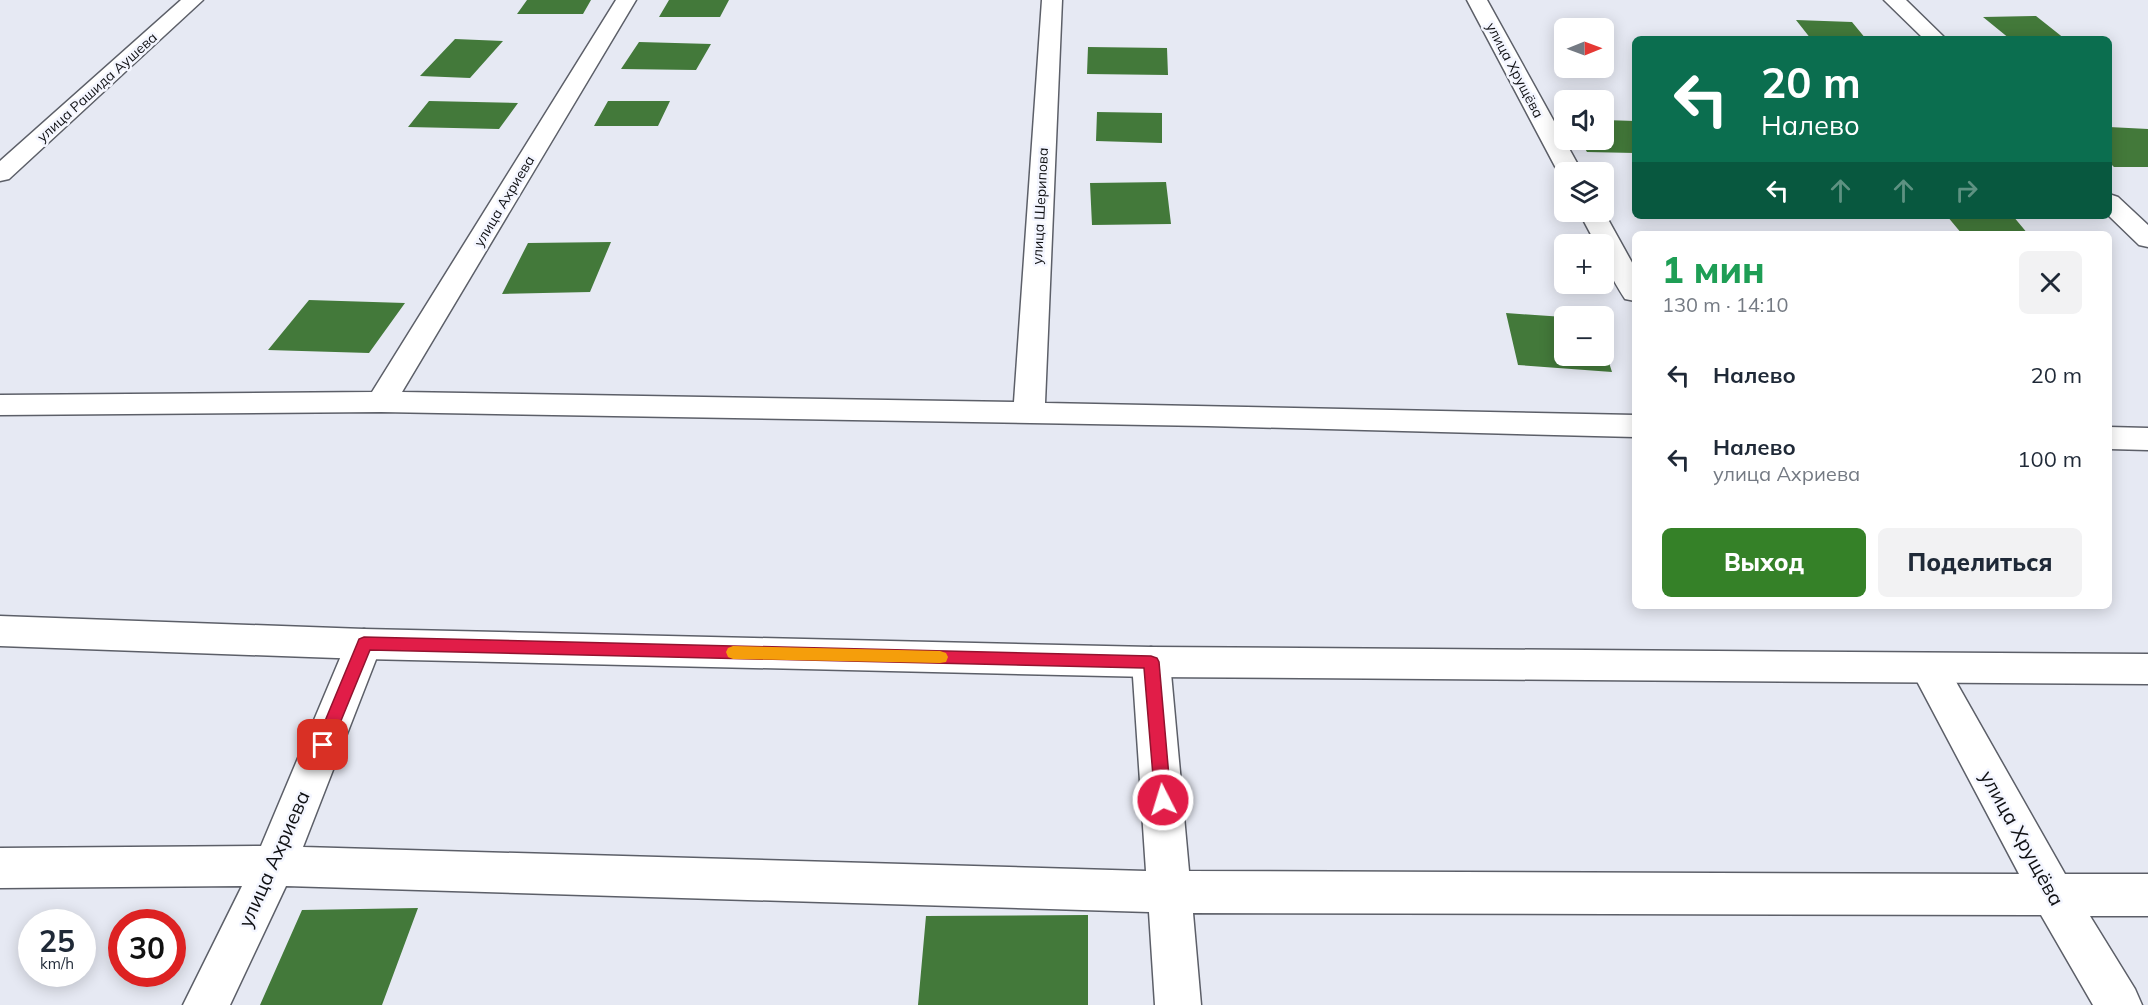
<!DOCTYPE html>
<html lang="ru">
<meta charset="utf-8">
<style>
body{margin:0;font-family:Mulish,sans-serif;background:#f2f2f3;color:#1f2937;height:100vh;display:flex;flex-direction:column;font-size:22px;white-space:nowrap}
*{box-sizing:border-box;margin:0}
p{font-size:20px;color:#747a83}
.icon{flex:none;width:33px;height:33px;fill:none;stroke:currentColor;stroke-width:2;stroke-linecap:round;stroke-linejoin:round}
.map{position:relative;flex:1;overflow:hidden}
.side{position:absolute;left:1632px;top:231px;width:480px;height:378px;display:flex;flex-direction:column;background:#fff;border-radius:9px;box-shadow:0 3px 15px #0003}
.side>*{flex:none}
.banner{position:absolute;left:1632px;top:36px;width:480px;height:183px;border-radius:9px;box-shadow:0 3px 15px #0003;background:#0b6e4f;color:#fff;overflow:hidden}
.needle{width:39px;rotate:89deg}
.tools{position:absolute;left:1554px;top:18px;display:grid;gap:12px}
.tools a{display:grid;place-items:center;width:60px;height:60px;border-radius:9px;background:#fff;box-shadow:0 3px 15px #0003;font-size:30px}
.speed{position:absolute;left:18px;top:909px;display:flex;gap:12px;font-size:30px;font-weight:700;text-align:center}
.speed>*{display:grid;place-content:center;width:78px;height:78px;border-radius:50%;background:#fff;box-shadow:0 3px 15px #0003;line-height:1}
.speed small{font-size:15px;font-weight:400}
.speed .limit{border:9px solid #d22;background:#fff;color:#111}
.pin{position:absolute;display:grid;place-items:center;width:51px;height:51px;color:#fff;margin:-26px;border-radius:12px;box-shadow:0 3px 9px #0006}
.me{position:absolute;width:66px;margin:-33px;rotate:355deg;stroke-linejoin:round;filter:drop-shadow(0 0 4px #0008)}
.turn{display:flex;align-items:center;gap:21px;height:126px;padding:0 30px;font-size:27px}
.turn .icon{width:78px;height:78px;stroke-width:2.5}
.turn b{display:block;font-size:42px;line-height:51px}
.lanes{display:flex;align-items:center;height:57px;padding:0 30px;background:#0003;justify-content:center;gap:30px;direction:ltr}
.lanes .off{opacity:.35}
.round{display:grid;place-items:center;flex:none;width:63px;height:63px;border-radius:9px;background:#f2f2f3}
.overview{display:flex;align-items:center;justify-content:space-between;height:102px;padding:0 30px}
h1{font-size:36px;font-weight:800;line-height:45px;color:#1e9e55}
.action{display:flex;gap:12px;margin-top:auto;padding:12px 30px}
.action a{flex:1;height:69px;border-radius:9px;background:#358128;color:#fff;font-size:24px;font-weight:800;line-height:69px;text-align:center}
.action a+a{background:#f2f2f3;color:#1f2937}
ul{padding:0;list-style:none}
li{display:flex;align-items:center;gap:18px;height:84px;padding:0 30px}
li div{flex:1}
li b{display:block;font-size:22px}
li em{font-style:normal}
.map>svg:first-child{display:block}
.building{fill:#43793a}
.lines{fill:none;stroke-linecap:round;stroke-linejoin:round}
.street-casing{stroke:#5c5f68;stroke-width:3}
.secondary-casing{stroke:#5c5f68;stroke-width:3}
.street{fill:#fff;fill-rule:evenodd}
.secondary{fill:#fff;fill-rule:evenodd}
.route{fill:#e11d48;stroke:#92132f;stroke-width:1.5}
.slow{fill:#f59e0b}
.labels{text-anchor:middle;stroke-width:5;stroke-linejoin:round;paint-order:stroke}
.far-street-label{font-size:14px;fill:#0f1013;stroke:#f4f6ff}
.near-street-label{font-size:20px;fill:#0f1013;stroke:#f4f6ff}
</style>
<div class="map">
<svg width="2148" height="1005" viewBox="0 0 2148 1005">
<rect width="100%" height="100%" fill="#e6e9f3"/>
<path class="building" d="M527,0H591L583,14H517Z
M669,0H729L720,17H659Z
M2036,16L2065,39H2010L1983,17Z
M1796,20L1852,22L1866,39H1811Z
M455,39L503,41L470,78L420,76Z
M639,42L711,44L696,70L621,69Z
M1088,47L1167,48L1168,75L1087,74Z
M429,101L518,103L499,129L408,127Z
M608,101H670L658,126H594Z
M1097,112L1162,113V143L1096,141Z
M1604,120L1635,121V153L1587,152L1580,140H1604Z
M2109,127L2148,129V167H2114L2109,162Z
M1166,182L1171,224L1092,225L1090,183Z
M1947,216H2013L2028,234H1962Z
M611,242L590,292L502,294L528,243Z
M309,300L405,303L369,353L268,350Z
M1506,313L1564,317V356H1604V347L1612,372L1518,365Z
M418,908L382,1005H260L302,910Z
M1088,915V1005H918L926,916Z"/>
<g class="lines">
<g class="street-casing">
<path id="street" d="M181,0H203L9,179L0,181V161Z
M616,0H636L402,392L1014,402L1042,0H1062L1045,403L1635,415V437L1207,426L381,412L0,415V395L372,392Z
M1467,0H1487L1582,172H1564V178L1558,172Z
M1884,0H1906L1946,39H1924Z
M2109,194L2118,197L2148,225V247L2139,245L2109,216Z
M1579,212H1604L1635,268V301L1625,299C1614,282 1604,265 1604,244H1596Z
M2109,427L2148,428V450L2109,449Z
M364,629L377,633L382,644L303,847L1146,871L1132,662L1138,651L1151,647L1164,651L1170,662L1189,871L2019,874L1910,668L1916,657L1929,653L1942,657L2065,874H2148V916H2090L2135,989L2142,1005H2093L2041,915L1193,913L1201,1005H1155L1149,912L286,886L230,1005H183L242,886L0,888V848L261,846L346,644L351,633Z"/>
</g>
<g class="secondary-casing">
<path id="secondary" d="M0,616L364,629L1151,647L2148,654V684L1151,677L364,659L0,646Z"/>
</g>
<use href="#street" class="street"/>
<use href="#secondary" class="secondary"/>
</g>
<path class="route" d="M364,637L1151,656L1157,658L1159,662L1171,800L1169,805L1163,808L1157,805L1155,800L1144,668L370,650L329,750L323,752L317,750L315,745L357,644L359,639Z"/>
<path class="slow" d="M733,646L940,651L946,653L948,657L946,662L940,663L733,659L728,657L726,652L728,648Z"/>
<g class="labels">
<g class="far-street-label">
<text transform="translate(1515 70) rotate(62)" y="5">улица Хрущёва</text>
<text transform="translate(97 87) rotate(-42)" y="5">улица Рашида Аушева</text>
<text transform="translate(504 201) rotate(-59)" y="5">улица Ахриева</text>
<text transform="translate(1040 206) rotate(-87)" y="5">улица Шерипова</text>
</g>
<g class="near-street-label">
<text transform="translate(2022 838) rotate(61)" y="7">улица Хрущёва</text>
<text transform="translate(274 859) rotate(-66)" y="7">улица Ахриева</text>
</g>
</g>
</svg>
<div class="tools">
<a><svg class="needle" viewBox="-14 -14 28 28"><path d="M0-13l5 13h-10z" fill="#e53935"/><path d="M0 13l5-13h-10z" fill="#747a83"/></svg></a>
<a><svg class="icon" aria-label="sound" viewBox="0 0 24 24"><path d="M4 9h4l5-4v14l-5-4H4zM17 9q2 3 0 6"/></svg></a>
<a><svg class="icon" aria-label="layers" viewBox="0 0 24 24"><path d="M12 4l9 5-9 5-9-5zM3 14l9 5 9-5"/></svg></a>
<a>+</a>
<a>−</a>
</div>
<div class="speed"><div>25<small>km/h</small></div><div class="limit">30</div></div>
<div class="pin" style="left:323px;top:745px;background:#d93025"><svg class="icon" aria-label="arrive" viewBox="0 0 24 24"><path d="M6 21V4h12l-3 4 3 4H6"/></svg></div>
<svg class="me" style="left:1163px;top:800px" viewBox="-20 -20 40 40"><circle r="17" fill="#e11d48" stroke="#fff" stroke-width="3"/><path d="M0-11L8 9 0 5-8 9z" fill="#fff"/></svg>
<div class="banner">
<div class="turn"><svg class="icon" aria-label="left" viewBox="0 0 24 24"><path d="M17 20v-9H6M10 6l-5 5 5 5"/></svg><div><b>20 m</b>Налево</div></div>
<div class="lanes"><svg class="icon" aria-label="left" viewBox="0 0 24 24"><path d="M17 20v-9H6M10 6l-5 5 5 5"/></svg><svg class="icon off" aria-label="ahead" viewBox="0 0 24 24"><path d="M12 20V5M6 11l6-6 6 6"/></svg><svg class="icon off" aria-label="ahead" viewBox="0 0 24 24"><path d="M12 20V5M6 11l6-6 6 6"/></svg><svg class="icon off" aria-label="right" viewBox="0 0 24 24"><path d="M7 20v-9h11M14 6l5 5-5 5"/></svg></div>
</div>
<section class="side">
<div class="overview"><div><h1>1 мин</h1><p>130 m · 14:10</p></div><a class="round"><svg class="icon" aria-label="close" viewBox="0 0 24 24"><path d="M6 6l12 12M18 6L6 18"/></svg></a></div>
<ul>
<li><svg class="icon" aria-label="left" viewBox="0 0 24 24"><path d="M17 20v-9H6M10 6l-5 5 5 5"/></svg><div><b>Налево</b></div><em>20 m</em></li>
<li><svg class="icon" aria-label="left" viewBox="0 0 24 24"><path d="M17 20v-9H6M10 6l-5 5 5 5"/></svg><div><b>Налево</b><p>улица Ахриева</p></div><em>100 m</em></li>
</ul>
<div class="action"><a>Выход</a><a>Поделиться</a></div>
</section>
</div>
